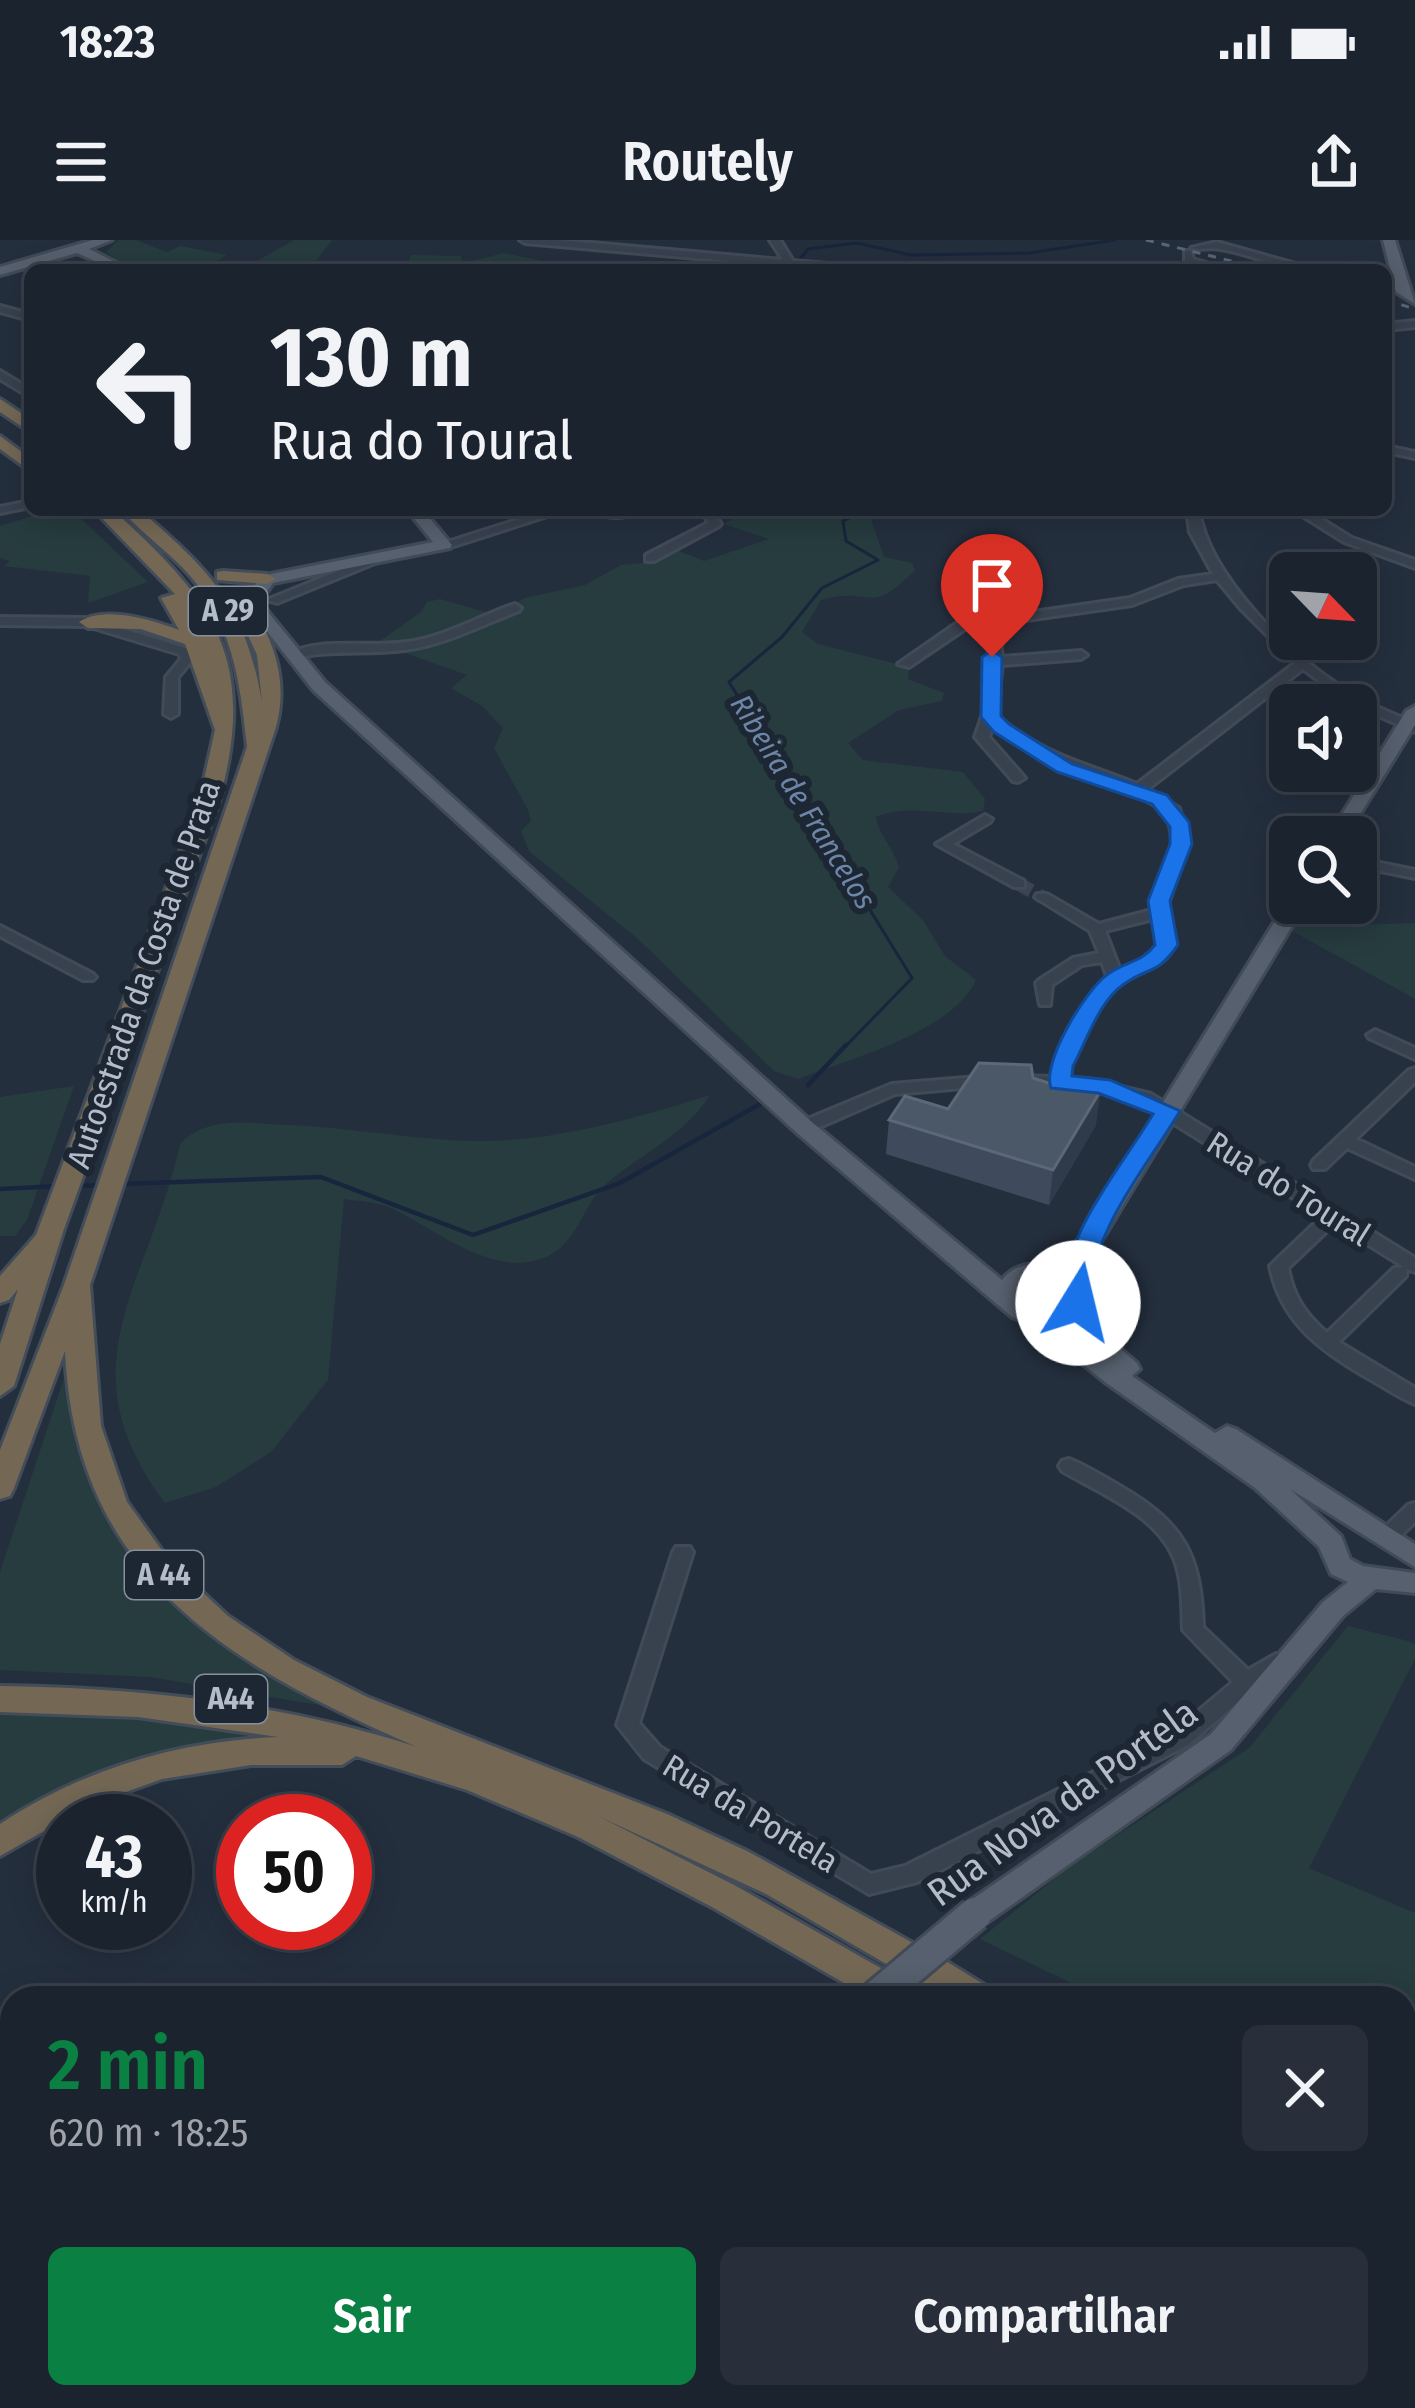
<!DOCTYPE html>
<html lang="pt">
<meta charset="utf-8">
<style>
body{margin:0;font-family:"Fira Sans Condensed",sans-serif;background:#282f3a;color:#f1f3f6;height:100vh;display:flex;flex-direction:column;font-size:45px;white-space:nowrap}
*{box-sizing:border-box;margin:0}
p{font-size:39px;color:#a0a4aa}
.icon{flex:none;width:66px;height:66px;fill:none;stroke:currentColor;stroke-width:2;stroke-linecap:round;stroke-linejoin:round}
.map{position:relative;flex:1;overflow:hidden}
.drawer{position:absolute;left:0px;top:1746px;width:1416px;height:423px;display:flex;flex-direction:column;background:#1b232e;border-radius:36px 36px 0 0;box-shadow:0 6px 30px #0003,0 0 0 3px #39404a}
.drawer>*{flex:none}
.banner{position:absolute;left:24px;top:24px;width:1368px;height:252px;border-radius:18px;box-shadow:0 6px 30px #0003,0 0 0 3px #39404a;background:#1b232e;color:#f1f3f6;overflow:hidden}
.needle{width:78px;rotate:115deg}
.fabs{position:absolute;left:1269px;top:312px;display:grid;gap:24px}
.fabs a{display:grid;place-items:center;width:108px;height:108px;border-radius:18px;background:#1b232e;box-shadow:0 6px 30px #0003,0 0 0 3px #39404a;font-size:60px}
.speed{position:absolute;left:36px;top:1554px;display:flex;gap:24px;font-size:60px;font-weight:700;text-align:center}
.speed>*{display:grid;place-content:center;width:156px;height:156px;border-radius:50%;background:#1b232e;box-shadow:0 6px 30px #0003,0 0 0 3px #39404a;line-height:1}
.speed small{font-size:30px;font-weight:400}
.speed .limit{border:18px solid #d22;background:#fff;color:#111}
.pin{position:absolute;display:grid;place-items:center;width:102px;height:102px;color:#fff;margin:-123px -51px;border-radius:50% 50% 50% 0;rotate:-45deg;box-shadow:0 0 12px #0007}
.pin .icon{rotate:45deg}
.me{position:absolute;width:132px;margin:-66px;rotate:9deg;stroke-linejoin:round;filter:drop-shadow(0 0 9px #0008)}
.turn{display:flex;align-items:center;gap:42px;height:252px;padding:0 48px;font-size:54px}
.turn .icon{width:156px;height:156px;stroke-width:2.5}
.turn b{display:block;font-size:84px;line-height:102px}
.round{display:grid;place-items:center;flex:none;width:126px;height:126px;border-radius:18px;background:#282f3a}
.overview{display:flex;align-items:center;justify-content:space-between;height:204px;padding:0 48px}
h1{font-size:72px;font-weight:600;line-height:90px;color:#0b8043}
.action{display:flex;gap:24px;margin-top:auto;padding:24px 48px}
.action a{flex:1;height:138px;border-radius:18px;background:#0b8043;color:#fff;font-size:48px;font-weight:600;line-height:138px;text-align:center}
.action a+a{background:#282f3a;color:#f1f3f6}
.status{display:flex;justify-content:space-between;align-items:center;height:84px;padding:0 60px;background:#1b232e;direction:ltr}
.status svg{height:33px;fill:currentColor}
header{display:flex;justify-content:space-between;align-items:center;height:156px;padding:0 48px;background:#1b232e;font-size:54px;font-weight:600}
.map>svg:first-child{display:block}
.green{fill:#263c3f}
.lines{fill:none;stroke-linecap:round;stroke-linejoin:round}
.stream-far1{stroke:#17263c;stroke-width:3}
.stream{stroke:#17263c;stroke-width:4.5}
.minor-tunnel{stroke:#3a4453;stroke-width:14;stroke-dasharray:14 8;stroke-linecap:butt}
.minor-casing{stroke:#414a57;stroke-width:6}
.major-casing{stroke:#414a57;stroke-width:6}
.highway-casing{stroke:#434c59;stroke-width:6}
.minor{fill:#38414e;fill-rule:evenodd}
.major{fill:#56606e;fill-rule:evenodd}
.highway{fill:#746855;fill-rule:evenodd}
.rail{stroke:#5a6575;stroke-width:3;stroke-dasharray:8 8;stroke-linecap:butt}
.major-bridge-casing{stroke:#414a57;stroke-width:38;stroke-linecap:butt}
.major-bridge{stroke:#56606e;stroke-width:32}
.wall{fill:#3f4b5c}
.shaded-wall{fill:#2f3b4b}
.building{fill:#4b5868;stroke:#5c6777;stroke-width:3}
.route{fill:#1a73e8;stroke:#114b97;stroke-width:3}
.labels{text-anchor:middle;stroke-width:12;stroke-linejoin:round;paint-order:stroke}
.shield{fill:#1d2633;stroke:#878f9c;stroke-width:3}
.shield-label{font-size:30px;font-weight:bold;fill:#b4bcc9}
.far-water-label{font-size:30px;font-style:italic;fill:#6d86a8;stroke:#1d2633}
.street-label{font-size:33px;fill:#b4bcc9;stroke:#1d2633}
.near-street-label{font-size:39px;fill:#b4bcc9;stroke:#1d2633}
</style>
<div class="status"><b>18:23</b><svg viewBox="0 0 49 12"><path d="M0 12V9h3v3zM5 12V6h3v6zM10 12V3h3v9zM15 12V0h3v12zM26 1h20v11H26zM47 4h2v5h-2z"/></svg></div>
<header><svg class="icon" aria-label="menu" viewBox="0 0 24 24"><path d="M4 6h16M4 12h16M4 18h16"/></svg>Routely<svg class="icon" aria-label="share" viewBox="0 0 24 24"><path d="M12 15V3M7 8l5-5 5 5M5 13v7h14v-7"/></svg></header>
<div class="map">
<svg width="1415" height="2168" viewBox="0 0 1415 2168">
<rect width="100%" height="100%" fill="#242f3e"/>
<path class="green" d="M118,0H136L167,12L180,6L227,15C194,38 138,39 106,12Z
M294,0H332L309,30H241Z
M504,13L557,24L673,25L675,30H393L405,29L411,15L461,16L463,23Z
M52,270H72L148,342L88,363L90,336L4,326L10,321L0,318V286Z
M747,270H877L871,279L884,317L912,323L915,330C867,379 874,345 821,360L802,392L818,404L909,427L908,439L944,453L942,461L899,470L848,503L863,520L963,532L985,559L983,571C944,579 914,562 876,577C880,597 893,607 899,627L888,647L923,680L945,716L976,740C953,792 849,819 798,839L774,831L638,699L529,611L521,591L531,581L528,570L494,508L503,488L482,466L451,448L467,435L377,403L421,372L427,362L440,359L496,375L524,358L585,345L621,325L643,323L674,309L704,321L769,299L724,284Z
M1415,683V759L1285,687Z
M74,846L27,980L15,996H0V857Z
M710,855C685,895 641,914 606,944C583,964 578,1001 550,1015C496,1043 435,988 389,967C376,962 358,961 344,959L328,1140L271,1212L216,1247L165,1263C61,1124 149,1046 180,904C209,874 252,884 292,885C345,888 396,896 448,900C537,907 627,881 710,855Z
M67,1129L80,1211L120,1291L343,1469L150,1437L0,1430V1332Z
M1348,1386L1408,1401L1415,1405V1419L1309,1628L1415,1673V1909L1404,1904V1758H1102L980,1699L1069,1627L1249,1508Z
M35,1470L130,1475L291,1499L256,1501L0,1593V1473Z"/>
<g class="lines">
<path class="stream-far1" d="M798,22L808,9L857,3L911,15L1029,13L1115,0
M829,270L853,276L843,281L846,301L878,320L822,348L782,397L729,442L912,738L844,808"/>
<path class="stream" d="M808,845L846,805
M120,944L321,937L473,995L620,943L760,864
M78,946L102,945
M0,949L60,946"/>
<path class="minor-tunnel" d="M1019,644L1042,657"/>
<g class="minor-casing">
<path id="minor" d="M520,0H557L783,20L770,0H780L793,21L863,27L868,30L797,27L799,30H789L787,26L525,3Z
M1217,2L1310,28L1312,30C1280,30 1252,14 1221,9C1211,7 1201,10 1191,8Z
M1185,11H1191L1193,19L1229,30H1212L1185,23Z
M0,66L30,74V80L0,72Z
M1415,81V87L1386,90V84Z
M0,131L30,149V157L0,139Z
M1386,206L1415,212V218L1386,212Z
M30,261V267L0,273V267Z
M548,270H566L448,308L438,305Z
M611,270H645C635,276 611,280 601,274Z
M681,270H740L734,273H714L721,284L719,286L654,321H646V315L708,283L704,273H687Z
M1187,270H1199C1208,336 1293,418 1348,451C1369,464 1392,474 1415,483V492L1347,462L1303,429L1148,549L1179,568L1188,604L1165,673C1171,685 1178,696 1172,709C1164,727 1140,731 1125,741C1094,762 1074,802 1069,838L1088,839L1151,854L1415,1018V1032L1407,1029L1406,1036L1339,1102L1415,1148V1164C1400,1158 1387,1149 1373,1141C1325,1114 1281,1084 1270,1026L1315,983H1327L1330,987L1327,991L1288,1028C1293,1056 1305,1074 1327,1093L1394,1028L1404,1027L1139,862L1088,849L1017,845L1015,841L1023,836L1053,837C1059,799 1080,766 1108,739L1102,722L1082,725L1052,745L1050,765H1040L1036,743L1039,740L1073,718L1099,713L1090,691L1035,657L1037,654H1047L1099,684L1152,670L1174,604L1167,573C1112,535 1044,530 993,486L989,497L1025,538L1018,542L1013,541L975,497C990,459 992,424 986,386L965,389L909,427L898,424L957,383L1130,358L1178,339L1213,334L1190,292ZM1217,340L1241,369L1295,423L1137,544C1082,522 1043,515 996,475L1002,425L1081,419L1087,415L1081,411L1002,417L998,384L1132,365L1184,345ZM1153,679C1169,714 1147,717 1120,730L1105,691Z
M1293,270H1307L1352,298L1415,320V328L1344,302Z
M382,313L392,316L277,363L267,360Z
M515,364L521,368L519,371C481,385 445,405 404,410C366,415 329,409 292,419L286,415C321,396 368,408 407,402C445,397 479,376 515,364Z
M0,377L88,378L188,409L193,419L178,437V474L171,478L164,474L166,437L181,419L179,414L87,386L0,385Z
M985,575L992,579L990,582L953,604L1024,641V647H1014L936,604Z
M1356,618L1415,630V638L1356,626Z
M0,686L93,734L96,737L93,740H83L0,696Z
M1375,790L1415,808V819L1369,798L1367,795Z
M1415,828V842L1356,899L1415,927V939L1347,908L1325,929H1313L1311,925L1313,921L1409,830Z
M990,836L996,837L998,841L996,845L895,854L822,886L816,887L808,882L810,878L892,844Z
M1069,1219C1087,1226 1104,1237 1120,1246C1184,1283 1201,1315 1203,1387L1248,1430L1276,1414L1295,1416L1298,1422L1295,1428L1280,1430L1254,1448L1188,1505L917,1642L869,1654L644,1519L617,1485L673,1312L676,1307H690L693,1312L639,1483L660,1507L871,1634L905,1626L1172,1493L1233,1442L1183,1390C1182,1368 1183,1345 1176,1324C1161,1277 1102,1254 1062,1231L1059,1226L1062,1221Z
M1415,1263V1282L1393,1303H1379L1376,1298L1379,1293L1408,1265Z
M71,2157H102L107,2168H76Z
M152,2157H181L176,2168H147Z"/>
</g>
<g class="major-casing">
<path id="major" d="M93,0H112L89,9L131,30H115L77,13L0,35V27Z
M1383,0H1395L1415,64L1396,52Z
M407,270H423L452,305L450,308L273,343L260,362L325,442L813,883L1002,1040C1018,1019 1046,1022 1069,1030L1073,1008L1286,663L1290,659V663H1306L1097,1008L1090,1052L1083,1067L1104,1095L1137,1123L1140,1129L1132,1136L1215,1193L1227,1186L1236,1189L1415,1304V1327L1290,1249L1341,1296L1350,1319L1363,1326L1415,1333V1353L1376,1349L1343,1376L1231,1510L986,1683L975,1687L964,1683L960,1674L964,1665L1211,1494L1323,1362L1348,1342L1331,1334L1319,1307L1255,1248L1105,1142L1034,1085L1012,1077L797,893L313,450L244,362L261,336L433,302ZM1041,1039L1049,1040L1065,1052L1054,1070L1036,1069L1022,1056L1023,1044Z
M1415,466V485L1346,597H1328L1406,471Z
M26,2157H68L63,2168H21Z"/>
</g>
<g class="highway-casing">
<path id="highway" d="M0,159L30,179V192L0,172Z
M0,196L30,218V231L0,209Z
M94,270H113C215,362 257,419 220,558L64,989L14,1146L0,1156V1104L18,1049L9,1060L0,1063V1036L36,995L200,558L215,490L185,404L141,389L88,388L79,382C105,365 152,380 179,390L161,358L175,354Z
M121,270H140C212,333 245,365 262,462L257,415L232,361L247,357C273,399 289,439 276,487L90,1045L101,1186L127,1262L171,1323L228,1376L294,1420L367,1457L667,1574L749,1612L949,1723L988,1747L994,1758H945L766,1654L598,1576L736,1646L914,1747L920,1758H870L712,1667L576,1596L467,1550L356,1516L342,1525H251L162,1539L90,1565L0,1616V1584C83,1529 178,1501 278,1497L138,1477L0,1472V1446C142,1448 282,1463 417,1507C230,1426 75,1337 65,1111L14,1248L10,1256L0,1259V1210L64,1045L247,507C240,439 232,378 182,327C163,308 140,291 121,270Z
M223,331L267,334L276,339L267,344L217,340V332Z
M1404,1947L1415,1951V1988L1404,1984Z
M1404,1997L1415,2002V2077L1404,2073Z
M1404,2085L1415,2090V2133L1404,2128Z"/>
</g>
<use href="#minor" class="minor"/>
<use href="#major" class="major"/>
<use href="#highway" class="highway"/>
<path class="rail" d="M1146,0L1268,30
M1386,60L1415,69"/>
<g class="major-bridge-casing">
<path id="major-bridge" d="M875,1758L975,1674"/>
</g>
<use href="#major-bridge" class="major-bridge"/>
</g>
<path class="wall" d="M1033,838L1096,885L1049,965L886,914L889,880L948,869Z"/>
<path class="shaded-wall" d="M1101,850L1096,885L1049,965L1053,930Z"/>
<path class="building" d="M979,823L1031,825L1033,838L1061,847L1066,840L1101,850L1053,930L889,880L905,856L948,869Z"/>
<path class="route" d="M992,411L1002,417L1001,476L1009,484L1072,524L1167,555L1189,582L1192,604L1170,661L1178,705C1155,737 1151,725 1124,744C1099,761 1087,800 1073,826L1072,836L1110,840L1180,871C1147,927 1087,995 1091,1063L1078,1072L1064,1063C1060,996 1120,930 1153,874L1098,853L1051,848C1041,823 1086,749 1108,734C1126,721 1141,723 1155,705L1148,661L1170,604V587L1152,564L1057,532L994,492L981,477L982,417Z"/>
<g class="labels">
<g class="shield">
<rect x="189" y="347" width="78" height="48" rx="9"/>
<rect x="125" y="1311" width="78" height="48" rx="9"/>
<rect x="195" y="1435" width="72" height="48" rx="9"/>
</g>
<g class="shield-label">
<text x="228" y="381">A 29</text>
<text x="164" y="1345">A 44</text>
<text x="231" y="1469">A44</text>
</g>
<g class="far-water-label">
<text transform="translate(803 562) rotate(58)" y="10">Ribeira de Francelos</text>
</g>
<g class="street-label">
<text transform="translate(143 734) rotate(-71)" y="12">Autoestrada da Costa de Prata</text>
<text transform="translate(1289 948) rotate(32)" y="12">Rua do Toural</text>
<text transform="translate(751 1573) rotate(31)" y="12">Rua da Portela</text>
</g>
<g class="near-street-label">
<text transform="translate(1062 1562) rotate(-36)" y="14">Rua Nova da Portela</text>
</g>
</g>
</svg>
<div class="fabs">
<a><svg class="needle" viewBox="-14 -14 28 28"><path d="M0-13l5 13h-10z" fill="#e53935"/><path d="M0 13l5-13h-10z" fill="#a0a4aa"/></svg></a>
<a><svg class="icon" aria-label="sound" viewBox="0 0 24 24"><path d="M4 9h4l5-4v14l-5-4H4zM17 9q2 3 0 6"/></svg></a>
<a><svg class="icon" aria-label="search" viewBox="0 0 24 24"><circle cx="10" cy="10" r="6"/><path d="M15 15l6 6"/></svg></a>
</div>
<div class="speed"><div>43<small>km/h</small></div><div class="limit">50</div></div>
<div class="pin" style="left:992px;top:417px;background:#d93025"><svg class="icon" aria-label="arrive" viewBox="0 0 24 24"><path d="M6 21V4h12l-3 4 3 4H6"/></svg></div>
<svg class="me" style="left:1078px;top:1063px" viewBox="-20 -20 40 40"><circle r="19" fill="#fff"/><path d="M0-13L10 11 0 6-10 11z" fill="#1a73e8"/></svg>
<div class="banner">
<div class="turn"><svg class="icon" aria-label="left" viewBox="0 0 24 24"><path d="M17 20v-9H6M10 6l-5 5 5 5"/></svg><div><b>130 m</b>Rua do Toural</div></div>
</div>
<section class="drawer">
<div class="overview"><div><h1>2 min</h1><p>620 m · 18:25</p></div><a class="round"><svg class="icon" aria-label="close" viewBox="0 0 24 24"><path d="M6 6l12 12M18 6L6 18"/></svg></a></div>
<div class="action"><a>Sair</a><a>Compartilhar</a></div>
</section>
</div>
